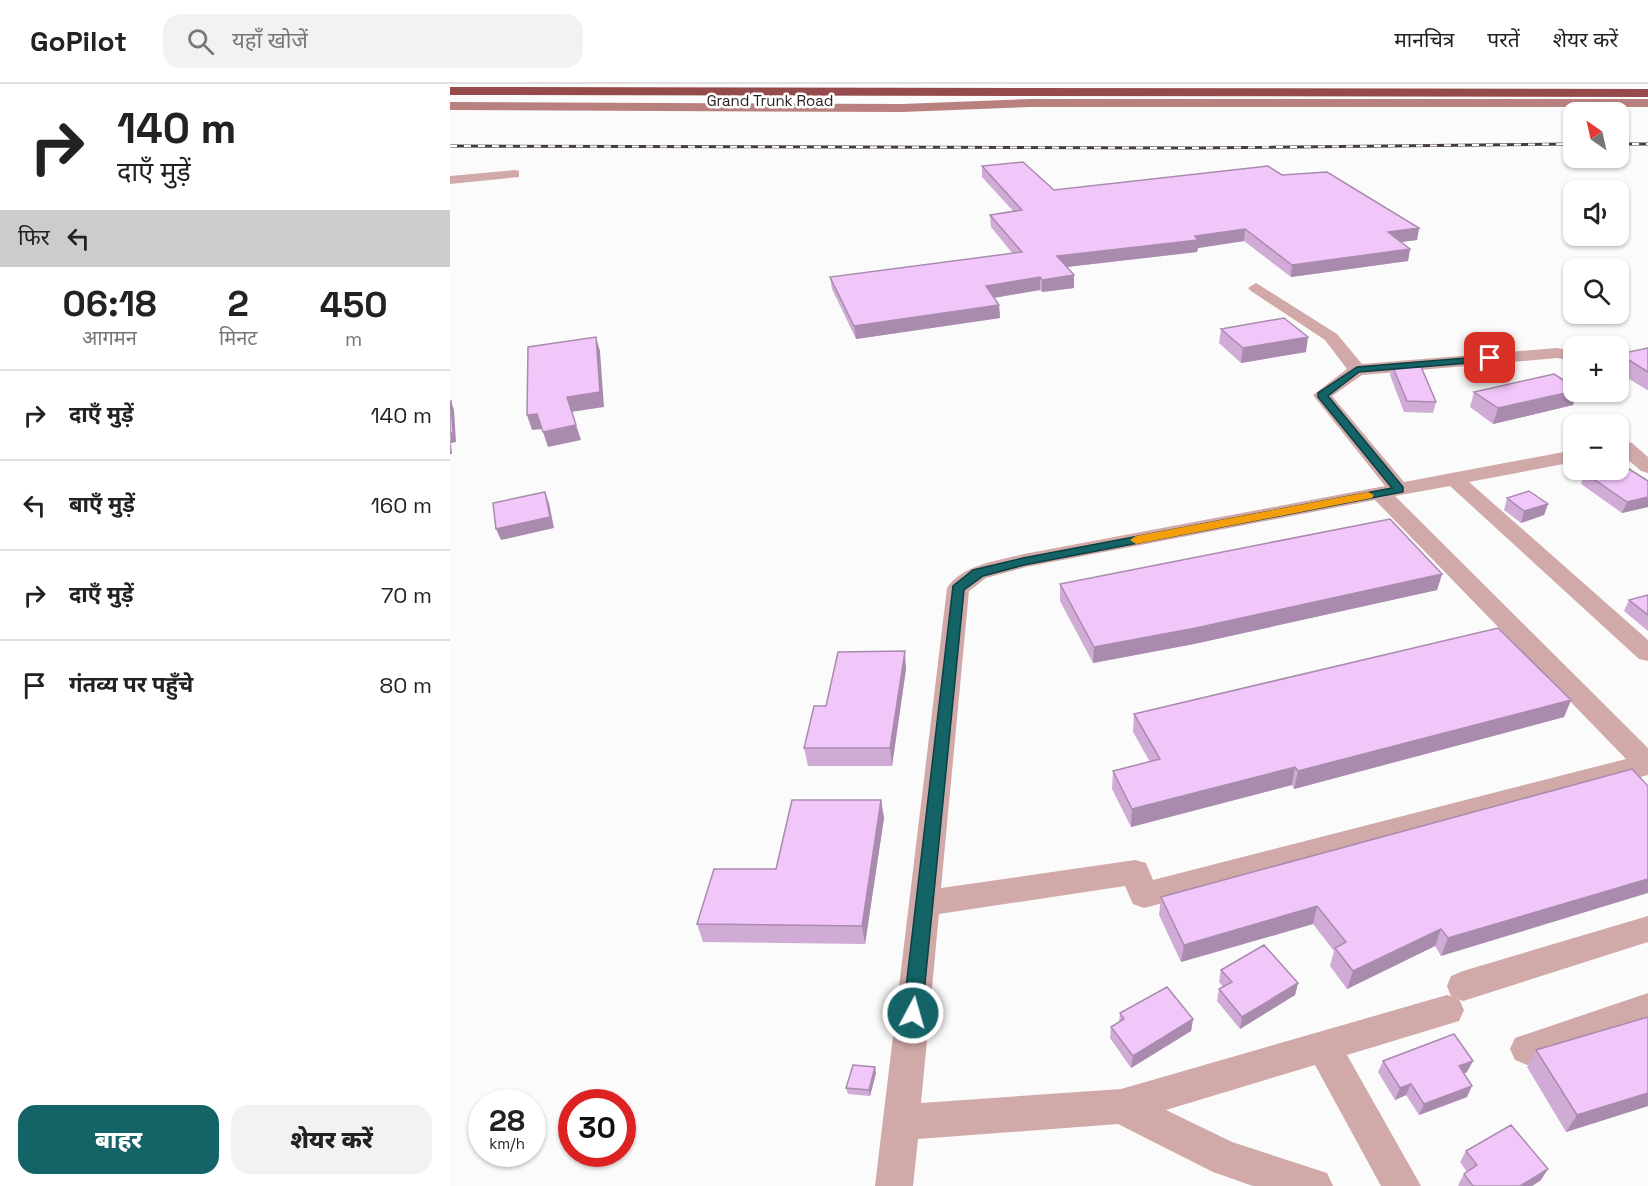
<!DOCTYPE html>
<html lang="hi">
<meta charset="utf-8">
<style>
body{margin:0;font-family:"Space Grotesk","Noto Sans Devanagari",sans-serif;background:#f2f2f2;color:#222;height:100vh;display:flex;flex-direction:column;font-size:22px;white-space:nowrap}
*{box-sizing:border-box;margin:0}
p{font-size:20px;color:#767676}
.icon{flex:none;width:33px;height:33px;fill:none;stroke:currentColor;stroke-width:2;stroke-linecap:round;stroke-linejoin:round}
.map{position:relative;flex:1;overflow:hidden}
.side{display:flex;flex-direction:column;background:#fff;width:450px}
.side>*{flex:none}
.banner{background:#fff;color:#222;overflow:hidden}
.needle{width:39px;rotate:326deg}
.fabs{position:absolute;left:1113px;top:18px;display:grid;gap:12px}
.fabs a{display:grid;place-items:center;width:66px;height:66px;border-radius:12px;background:#fff;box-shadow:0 2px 4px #0004;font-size:30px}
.speed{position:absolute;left:18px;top:1005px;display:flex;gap:12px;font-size:30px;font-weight:700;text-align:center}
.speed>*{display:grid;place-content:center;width:78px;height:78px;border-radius:50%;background:#fff;box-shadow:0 2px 4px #0004;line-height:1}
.speed small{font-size:15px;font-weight:400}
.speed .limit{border:9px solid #d22;background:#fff;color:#111}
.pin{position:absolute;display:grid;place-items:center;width:51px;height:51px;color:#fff;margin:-26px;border-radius:12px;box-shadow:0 3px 9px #0006}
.me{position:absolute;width:66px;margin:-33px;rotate:6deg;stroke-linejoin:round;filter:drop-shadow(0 0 4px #0008)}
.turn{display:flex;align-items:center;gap:21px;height:126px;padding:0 18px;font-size:27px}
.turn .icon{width:78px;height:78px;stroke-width:2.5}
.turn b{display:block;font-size:42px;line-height:51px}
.then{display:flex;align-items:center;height:57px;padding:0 18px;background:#0003;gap:12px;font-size:22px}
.eta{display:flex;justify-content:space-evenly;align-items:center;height:102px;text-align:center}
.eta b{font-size:36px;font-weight:800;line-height:42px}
.action{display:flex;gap:12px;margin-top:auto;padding:12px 18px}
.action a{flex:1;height:69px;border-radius:18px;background:#136367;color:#fff;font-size:24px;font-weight:800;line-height:69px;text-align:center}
.action a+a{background:#f2f2f2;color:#222}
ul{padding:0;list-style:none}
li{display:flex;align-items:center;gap:18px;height:90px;padding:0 18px;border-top:2px solid #e0e0e0}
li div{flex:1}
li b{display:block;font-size:22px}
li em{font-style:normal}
header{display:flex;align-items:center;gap:36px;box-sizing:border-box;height:84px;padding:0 30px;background:#fff;border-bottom:2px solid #e0e0e0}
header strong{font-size:28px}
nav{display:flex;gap:33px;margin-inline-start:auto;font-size:21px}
.search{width:420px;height:54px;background:#f2f2f2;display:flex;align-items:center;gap:15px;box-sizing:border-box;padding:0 21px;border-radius:18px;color:#767676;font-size:22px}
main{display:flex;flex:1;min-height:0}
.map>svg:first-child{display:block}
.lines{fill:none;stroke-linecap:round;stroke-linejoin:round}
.street{fill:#d0a9a8;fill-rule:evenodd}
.secondary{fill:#b88180;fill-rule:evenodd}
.highway{fill:#954b4b;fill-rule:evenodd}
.rail-casing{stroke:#473c41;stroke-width:3}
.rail{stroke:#fff;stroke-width:2;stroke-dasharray:7;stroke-linecap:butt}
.wall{fill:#cfabd6}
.shaded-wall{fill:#a98bae}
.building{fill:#f1c7f9;stroke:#a98bae;stroke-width:1.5}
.route{fill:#136367;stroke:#0c4043;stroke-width:1.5}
.slow{fill:#f59e0b}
.labels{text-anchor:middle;stroke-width:5;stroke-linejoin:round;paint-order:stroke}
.far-street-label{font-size:15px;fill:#2a1d23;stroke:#fff}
</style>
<header>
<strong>GoPilot</strong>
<div class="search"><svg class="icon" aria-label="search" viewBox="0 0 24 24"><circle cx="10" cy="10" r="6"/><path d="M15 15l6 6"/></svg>यहाँ खोजें</div>
<nav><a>मानचित्र</a><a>परतें</a><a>शेयर करें</a></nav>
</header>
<main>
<section class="side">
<div class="banner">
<div class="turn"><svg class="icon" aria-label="right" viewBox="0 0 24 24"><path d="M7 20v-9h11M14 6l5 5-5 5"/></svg><div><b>140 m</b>दाएँ मुड़ें</div></div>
<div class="then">फिर<svg class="icon" aria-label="left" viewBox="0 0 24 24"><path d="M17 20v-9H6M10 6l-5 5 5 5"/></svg></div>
</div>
<div class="eta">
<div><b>06:18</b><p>आगमन</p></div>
<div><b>2</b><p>मिनट</p></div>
<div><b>450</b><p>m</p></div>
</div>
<ul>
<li><svg class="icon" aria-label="right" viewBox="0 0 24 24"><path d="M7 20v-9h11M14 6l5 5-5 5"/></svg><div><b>दाएँ मुड़ें</b></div><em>140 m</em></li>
<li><svg class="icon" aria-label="left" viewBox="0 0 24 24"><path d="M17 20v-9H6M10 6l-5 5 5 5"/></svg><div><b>बाएँ मुड़ें</b></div><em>160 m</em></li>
<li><svg class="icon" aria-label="right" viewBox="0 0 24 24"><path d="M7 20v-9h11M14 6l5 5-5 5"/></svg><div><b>दाएँ मुड़ें</b></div><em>70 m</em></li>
<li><svg class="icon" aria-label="arrive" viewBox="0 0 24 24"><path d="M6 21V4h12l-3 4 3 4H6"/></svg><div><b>गंतव्य पर पहुँचे</b></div><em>80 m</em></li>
</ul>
<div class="action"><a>बाहर</a><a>शेयर करें</a></div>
</section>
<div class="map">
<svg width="1198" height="1102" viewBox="0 0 1198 1102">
<rect width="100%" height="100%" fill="#fbfbfb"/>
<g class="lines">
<path class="street" d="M65,86L69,87V93L0,100V92Z
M806,199L887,250L912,280L1107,264L1124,267V277L1107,274L912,291L882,312L954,398L1124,366V378L1019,398L1198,556V577L1189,575L1000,402L945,412L1198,664V691L694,824L683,820L675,802L489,830L471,1019L671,1005L997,911L1009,915L1014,926L1009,937L897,971L971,1102H931L865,981L716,1026L782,1058L877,1089L883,1102H803L763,1088L668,1040L468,1055L463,1102H425L497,504C513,480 548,477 574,470L935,402L863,311L897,285L875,256L801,207L798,204ZM925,416L1176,675L703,796L696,779L685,776L491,804L519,507L536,494L576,483Z
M1175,357L1182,359L1198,373V389L1191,387L1168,367V359Z
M1198,832V858L1013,917L1001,912L997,902L1001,892L1013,887Z
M1198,909V939L1077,981L1065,976L1060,965L1065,954Z"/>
<path class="secondary" d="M580,15H1198V23H580L452,28L0,26V18L452,20Z"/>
<path class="highway" d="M0,3L1198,5V13L0,11Z"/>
<g class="rail-casing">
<path id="rail" d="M1168,60H1198
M0,62L742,64L1124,60"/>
</g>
<use href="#rail" class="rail"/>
</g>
<path class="wall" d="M532,82L604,106L832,91L969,144L967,156L951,158L960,165L958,177L841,193L794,157L748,164L747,168L617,183L624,191V204L592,208L590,206L544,214L549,221L550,234L406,255L382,205L380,193L563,170L541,143L540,131L563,127L532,93Z
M771,245L856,268L791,279L769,259Z
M1198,264V306H1197L1168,288L1169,270Z
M942,281L986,318L983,329L954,328L940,291Z
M1024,308L1123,321L1043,340L1020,323Z
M1169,387L1198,397V423L1172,429L1131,400L1135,389Z
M1057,414L1098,420L1094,431L1071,439L1054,426Z
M992,490L987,506L744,560L643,579L610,517V500Z
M1198,511V547L1174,527L1179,516Z
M456,585L442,682H358L354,664Z
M1121,616L1114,633L844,705L842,701L681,743L662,705L663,687L700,678L683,648L684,630Z
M1182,685L991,872L985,862L897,905L880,882L884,867L863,840L731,878L709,831L711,813Z
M431,716L434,734L415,860L253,858L247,840L326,785Z
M771,886L848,899L845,911L790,945L767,917L769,905L773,903L769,898Z
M670,929L743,935L741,947L681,984L660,954L661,943L669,938Z
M1198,933V1022L1116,1048L1077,983L1086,966Z
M933,977L1017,988L1014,990L1017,1013L969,1031L956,1011L945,1016L928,988Z
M426,989L420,1012L398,1010L396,1004Z
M1016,1067L1091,1096L1082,1102H1009L1008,1101L1014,1090L1017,1088L1010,1078Z"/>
<path class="shaded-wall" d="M969,144L967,156L936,160L938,148Z
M795,145L794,157L748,164L747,168L607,184V172Z
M960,165L958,177L841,193L842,181Z
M624,191V204L592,208V196Z
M590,193V206L536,215V202Z
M549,221L550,234L406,255L404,242Z
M146,253L150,267L154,323L121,328L117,313Z
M858,253L856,268L791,279L793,264Z
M1124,307L1128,308L1123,321L1043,340L1048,324Z
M1,317L4,326L6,358L1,359L2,370H0Z
M87,330L92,345L82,346L77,331Z
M126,341L131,356L98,363L93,348Z
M95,408L99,419L104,444L51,456L46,445Z
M1198,413V423L1172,429L1177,418Z
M1098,420L1094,431L1071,439L1074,427Z
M992,490L987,506L744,560L643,579L644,563Z
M455,567L456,585L442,682L440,664Z
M1121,616L1114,633L844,705L848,687Z
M845,683L842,701L681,743L682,725Z
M431,716L434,734L415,860L412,842Z
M1198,795V809L991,872L998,854Z
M867,822L863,840L731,878L734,861Z
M991,845L985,862L897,905L903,887Z
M848,899L845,911L790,945L792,933Z
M743,935L741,947L681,984L683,972Z
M1023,977L1017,988L1004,993L1009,982Z
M425,983L426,989L420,1012L419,1006Z
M961,1000L956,1011L945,1016L950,1004Z
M1022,1002L1017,1013L969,1031L974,1020Z
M1198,1009V1022L1116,1048L1127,1031Z
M1098,1085L1091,1096L1082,1102H1070Z"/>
<path class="building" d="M573,78L604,106L818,82L832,91L877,88L969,144L938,148L960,165L842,181L795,145L745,152L748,156L607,172L624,191L592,196L590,193L536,202L549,221L404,242L380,193L572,168L540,131L572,126L532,82Z
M834,234L858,253L793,264L771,245Z
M146,253L150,308L117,313L126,341L93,348L87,330L77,331L78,263Z
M1198,264V288L1169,270Z
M969,278L986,318L957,317L942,281Z
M1104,290L1124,303V307L1048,324L1024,308Z
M0,317H1L3,349H0Z
M1179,385L1198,397V413L1177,418L1135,389L1149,386H1166L1169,387Z
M1079,407L1098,420L1074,427L1057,414Z
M95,408L100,433L46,445L43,419Z
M940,435L992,490L746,544L644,563L610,500Z
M1198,511V531L1179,516Z
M1048,544L1121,616L848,687L845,683L682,725L663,687L710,675L684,630Z
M455,567L440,664H354L364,622H376L388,568Z
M1182,685L1198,702V795L998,854L991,845L903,887L885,864L896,858L867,822L734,861L711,813Z
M342,716H431L412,842L247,840L264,785H326Z
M814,861L848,899L792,933L769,905L782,898L771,886Z
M717,903L743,935L683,972L661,943L674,935L670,929Z
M1198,933V1009L1127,1031L1086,966Z
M1004,950L1023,977L1009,982L1022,1002L974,1020L961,1000L950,1004L933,977Z
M403,981L425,983L419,1006L396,1004Z
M1061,1041L1098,1085L1070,1102H1023L1014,1090L1027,1081L1016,1067Z"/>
<path class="route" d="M1040,272L1045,274L1043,277L909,288L878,312L953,403V408L574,481L533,492L514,506L472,929L470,935L463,937L456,935L453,929L503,502L523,486L573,474L942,404L868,313V309L907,283Z"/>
<path class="slow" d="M918,408L924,411L922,414L686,460L680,456L686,452Z"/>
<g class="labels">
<g class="far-street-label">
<text x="320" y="22">Grand Trunk Road</text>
</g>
</g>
</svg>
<div class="fabs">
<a><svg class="needle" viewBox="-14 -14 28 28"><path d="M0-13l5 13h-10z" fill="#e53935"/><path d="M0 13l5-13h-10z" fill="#767676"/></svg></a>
<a><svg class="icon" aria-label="sound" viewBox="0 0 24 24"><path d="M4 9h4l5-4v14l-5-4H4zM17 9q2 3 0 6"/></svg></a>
<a><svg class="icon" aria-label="search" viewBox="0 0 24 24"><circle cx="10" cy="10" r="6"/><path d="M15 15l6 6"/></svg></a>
<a>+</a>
<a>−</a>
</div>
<div class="speed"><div>28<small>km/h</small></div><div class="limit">30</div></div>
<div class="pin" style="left:1040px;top:274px;background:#d93025"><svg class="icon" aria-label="arrive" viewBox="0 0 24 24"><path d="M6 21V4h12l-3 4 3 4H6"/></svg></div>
<svg class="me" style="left:463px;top:929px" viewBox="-20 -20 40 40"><circle r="17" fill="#136367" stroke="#fff" stroke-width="3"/><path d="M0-11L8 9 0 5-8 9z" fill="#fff"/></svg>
</div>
</main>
